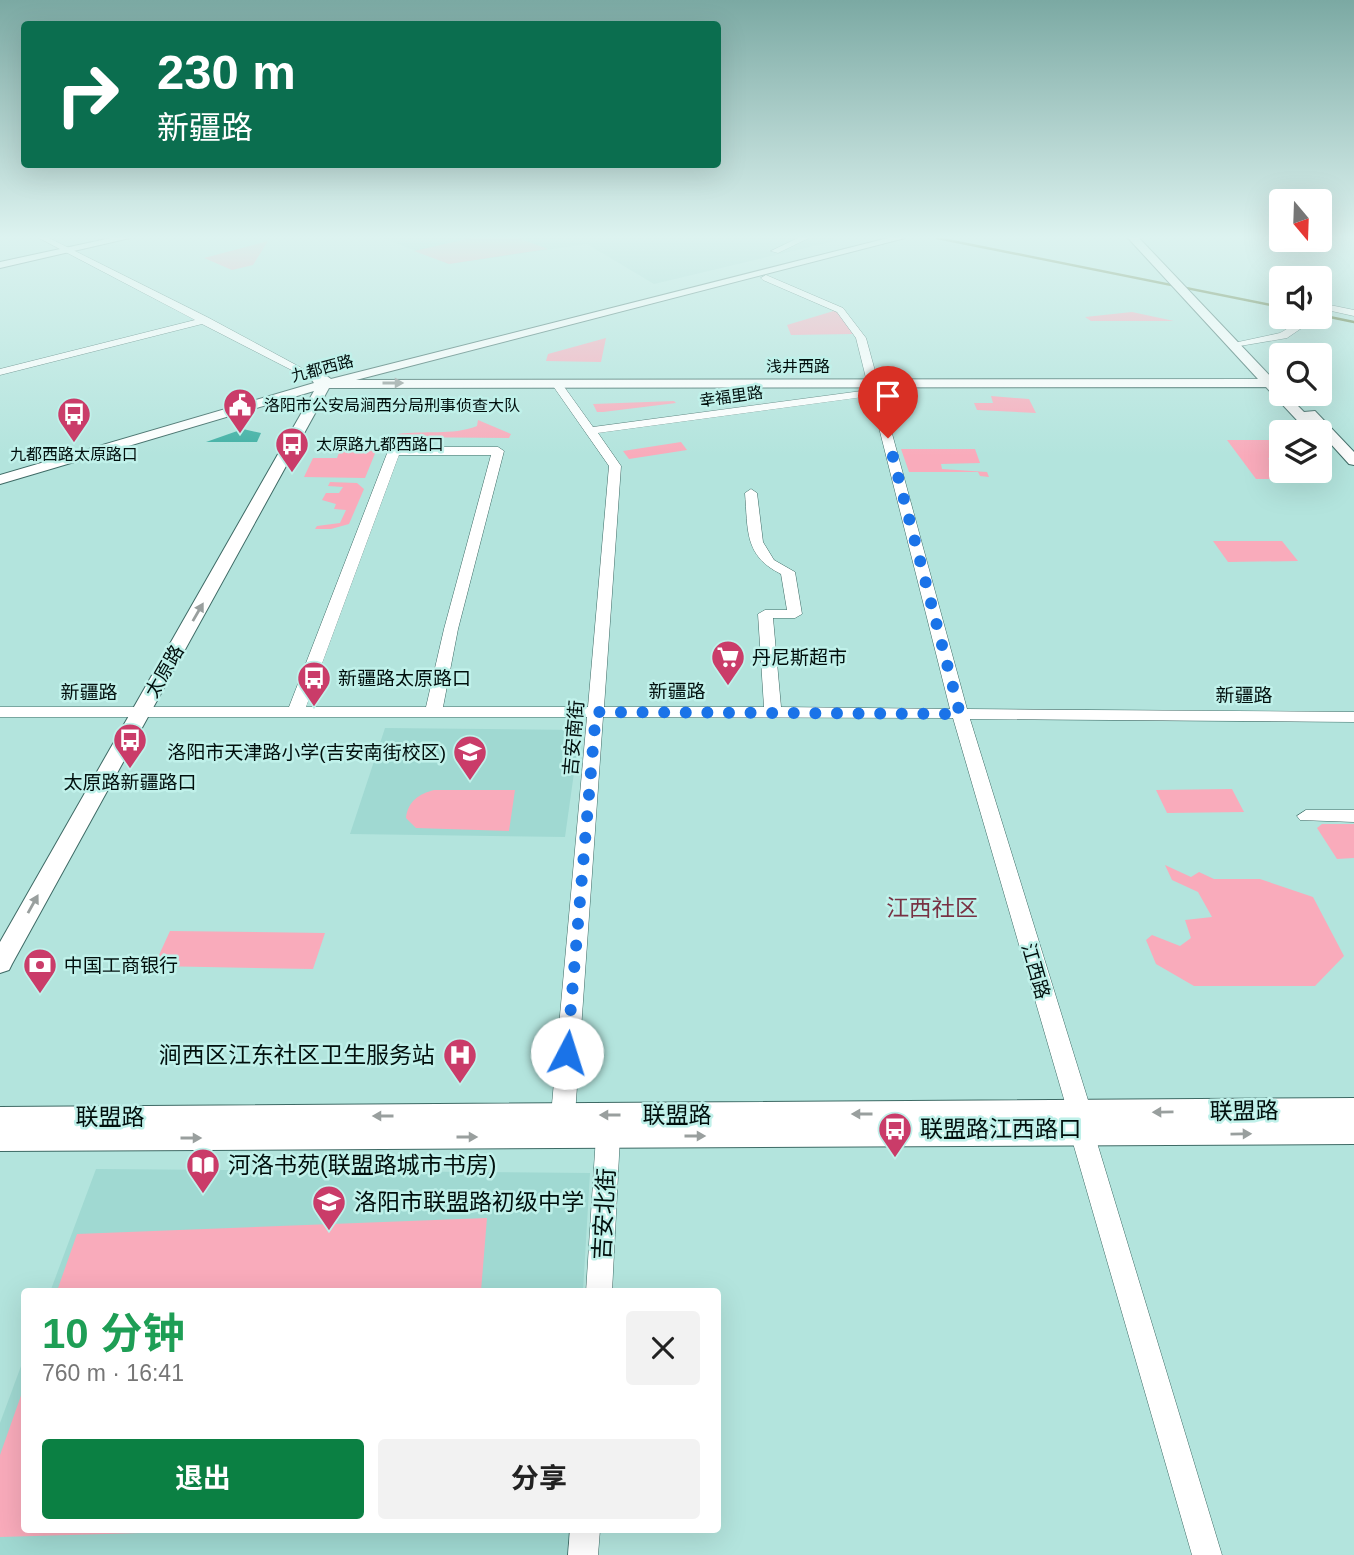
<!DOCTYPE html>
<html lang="zh">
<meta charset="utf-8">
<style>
body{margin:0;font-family:Arial,"Noto Sans SC",sans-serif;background:#f2f2f2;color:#222;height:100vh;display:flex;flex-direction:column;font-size:26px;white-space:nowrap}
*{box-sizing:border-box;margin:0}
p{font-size:23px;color:#767676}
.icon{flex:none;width:38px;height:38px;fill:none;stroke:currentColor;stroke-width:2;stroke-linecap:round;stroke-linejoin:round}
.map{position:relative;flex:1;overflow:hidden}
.panel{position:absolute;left:21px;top:1288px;width:700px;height:245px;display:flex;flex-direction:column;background:#fff;border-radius:7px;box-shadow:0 7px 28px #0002}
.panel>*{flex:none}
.hud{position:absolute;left:21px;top:21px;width:700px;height:147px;border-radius:7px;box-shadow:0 7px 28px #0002;background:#0b6e4f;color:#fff;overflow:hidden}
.needle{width:46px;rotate:161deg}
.buttons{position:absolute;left:1269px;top:189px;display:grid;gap:14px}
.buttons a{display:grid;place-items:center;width:63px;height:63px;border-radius:7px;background:#fff;box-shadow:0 7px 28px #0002;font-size:35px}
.pin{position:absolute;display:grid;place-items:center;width:60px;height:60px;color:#fff;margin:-72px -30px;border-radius:50% 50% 50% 0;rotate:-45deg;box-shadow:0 0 7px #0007}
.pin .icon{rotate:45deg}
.me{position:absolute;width:77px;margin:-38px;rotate:5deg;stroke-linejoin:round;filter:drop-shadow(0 0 5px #0008)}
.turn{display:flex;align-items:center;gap:24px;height:147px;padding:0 21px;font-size:32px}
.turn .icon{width:91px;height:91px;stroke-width:2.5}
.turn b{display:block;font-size:49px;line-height:60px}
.round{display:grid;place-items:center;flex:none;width:74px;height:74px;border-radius:7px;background:#f2f2f2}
.head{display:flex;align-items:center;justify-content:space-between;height:119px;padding:0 21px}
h1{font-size:42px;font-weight:700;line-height:52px;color:#1e9e55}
.cta{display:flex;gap:14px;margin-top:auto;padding:14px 21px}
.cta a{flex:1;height:80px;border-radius:7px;background:#0b8043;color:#fff;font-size:28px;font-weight:700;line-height:80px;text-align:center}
.cta a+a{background:#f2f2f2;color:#222}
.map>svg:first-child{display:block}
.built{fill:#a0d9d2}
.green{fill:#f9abbb}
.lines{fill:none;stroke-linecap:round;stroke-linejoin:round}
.stream{stroke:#546f2d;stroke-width:2.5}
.building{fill:#41b0a4}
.minor-casing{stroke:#3e6a65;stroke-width:1}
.major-casing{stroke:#3e6a65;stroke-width:2}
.minor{fill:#fff;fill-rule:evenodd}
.major{fill:#fff;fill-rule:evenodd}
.oneway{fill:#999f9e}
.route{stroke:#1a73e8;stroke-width:12;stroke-dasharray:0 21.6}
.labels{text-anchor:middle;stroke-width:5;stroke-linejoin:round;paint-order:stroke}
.far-street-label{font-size:16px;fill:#010f0d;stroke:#c0f1ea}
.far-poi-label{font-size:16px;fill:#010f0d;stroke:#c0f1ea;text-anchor:start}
.poi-label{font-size:19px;fill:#010f0d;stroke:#c0f1ea;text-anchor:start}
.street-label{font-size:19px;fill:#010f0d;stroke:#c0f1ea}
.quarter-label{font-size:23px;fill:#783244;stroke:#c0f1ea}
.near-poi-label{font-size:23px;fill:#010f0d;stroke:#c0f1ea;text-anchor:start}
.near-street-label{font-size:23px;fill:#010f0d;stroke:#c0f1ea}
</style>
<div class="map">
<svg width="1354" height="1555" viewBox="0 0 1354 1555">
<rect width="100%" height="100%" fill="#b3e4dd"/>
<path class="built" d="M383,238H834L839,240L654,284L587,244L449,264Z
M385,728L580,730L565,837L350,834Z
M96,1169L590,1173L583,1291L50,1292Z
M24,1358V1530H570L569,1555H0V1423Z"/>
<path class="green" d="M471,238H518L548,249L449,264L414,251Z
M268,241L253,265L232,270L204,258Z
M837,310L853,334L791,335L787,325Z
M1132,312L1174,321H1091L1085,317Z
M606,338L601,362L546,361L548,354Z
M991,396L1029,399L1036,413L977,410L974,403H993Z
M674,401L676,403L603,412H597L593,404Z
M478,420L511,434L509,438L395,437L398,434C424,430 452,436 477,426Z
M1227,440H1277L1281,446V454H1273L1268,459L1281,463V471H1301L1308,479H1256Z
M681,442L687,450L629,459L623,451Z
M901,449H975L980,463L941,464L942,469L987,472L989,477L980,476L978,472H909Z
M340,450L376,451L365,478L304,477L313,458H337Z
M330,482L357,483L364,489L349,524L331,529H315L317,526L340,523L346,510L334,509L336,504L322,500L326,493H339L343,487L328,486Z
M1213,541H1282L1298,561L1228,562Z
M1232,789L1244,812L1167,813L1156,790Z
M434,790H515L509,831L416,828L406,818C408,801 419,794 434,790Z
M1322,824H1354V858L1337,859L1317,828Z
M1165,865L1191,877L1199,872L1214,879H1260L1313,897L1344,956L1315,986H1194L1156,964L1146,940L1152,935L1180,946L1191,938L1185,920L1212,917L1198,892L1172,880Z
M170,931L325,933L313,969L154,966Z
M487,1218L481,1291H57L77,1234Z
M24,1387V1530H247L0,1537V1455Z"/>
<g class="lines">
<path class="stream" d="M937,238L1281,307
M1320,315L1354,322"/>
</g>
<path class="building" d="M243,429L261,433L257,442H206Z"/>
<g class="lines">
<g class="minor-casing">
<path id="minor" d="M39,238H49L209,318L322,379L313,381L202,324L0,375V369L195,320Z
M798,238H809L778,253L771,251Z
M766,275L843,308L866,338L967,709L1354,712V722L970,719L1092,1113L1095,1136L1222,1555H1192L1071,1136L1068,1113L953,718L603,717L575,1115L571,1122L563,1124L555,1122L551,1115L587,717H0V707H289L388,451L394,447H498L504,451L458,629L443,707H588L609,466L551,383L560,381L593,427L869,390L856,338L837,312L763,280L761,278ZM871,396L950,709L781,707L773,618H795L802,614L795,572L774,560L763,542L757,493L751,489L745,493C748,530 744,556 781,574L787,610H765L758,614L764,707H604L621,466L598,433ZM399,455H491L444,629L426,707H306Z
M1325,304L1354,310V316L1327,310L1320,314V307Z
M1307,317H1318L1287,338L1234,347L1229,344L1280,333Z
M1306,810H1354V822L1300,820L1297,816Z
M608,1126L616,1129L620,1136L612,1292H586L596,1136L600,1129Z
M570,1530H600L598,1555H568Z"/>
</g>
<g class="major-casing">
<path id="major" d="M111,238H130L0,268V262Z
M888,238H905L356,380L1258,379L1128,238H1139L1273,379H1281V394H1286L1304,412L1315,411L1354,452V465L1349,464L1320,432H1308L1266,387L329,388L12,964L9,970L0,973V942L314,391L0,484V475L314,383L311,379L312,376L324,374L331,379Z
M1354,1098V1120L1292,1121L1354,1120V1144L0,1151V1107Z"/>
</g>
<use href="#minor" class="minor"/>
<use href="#major" class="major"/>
</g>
<defs><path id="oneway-solid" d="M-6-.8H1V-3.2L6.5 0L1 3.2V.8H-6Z" transform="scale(1.75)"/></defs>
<g class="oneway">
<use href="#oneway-solid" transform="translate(393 383)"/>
<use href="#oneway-solid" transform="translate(198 612) rotate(-60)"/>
<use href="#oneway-solid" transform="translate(33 904) rotate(-61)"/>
<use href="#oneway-solid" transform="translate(1163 1112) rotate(179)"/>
<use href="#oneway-solid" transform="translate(862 1114) rotate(180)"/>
<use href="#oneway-solid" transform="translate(610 1115) rotate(180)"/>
<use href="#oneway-solid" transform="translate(383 1116) rotate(180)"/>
<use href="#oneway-solid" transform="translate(1241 1134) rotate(-1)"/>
<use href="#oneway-solid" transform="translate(695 1136)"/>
<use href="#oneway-solid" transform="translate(467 1137)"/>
<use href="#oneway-solid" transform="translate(191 1138)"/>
</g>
<linearGradient id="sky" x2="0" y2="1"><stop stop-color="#7ba9a3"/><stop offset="0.52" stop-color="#ddf3f0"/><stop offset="1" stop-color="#ddf3f0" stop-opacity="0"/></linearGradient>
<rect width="1354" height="456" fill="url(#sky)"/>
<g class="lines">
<path class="route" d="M567,1053L596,712L960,714L888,438"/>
</g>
<defs>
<g id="civic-pin" transform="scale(1.75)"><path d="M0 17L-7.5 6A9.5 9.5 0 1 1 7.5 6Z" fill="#ca3c69" stroke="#c0f1ea"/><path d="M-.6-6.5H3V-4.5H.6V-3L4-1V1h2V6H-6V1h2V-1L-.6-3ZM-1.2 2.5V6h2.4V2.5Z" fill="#fff"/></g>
<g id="bus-pin" transform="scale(1.75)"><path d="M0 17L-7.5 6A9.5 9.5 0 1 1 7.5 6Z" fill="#ca3c69" stroke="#c0f1ea"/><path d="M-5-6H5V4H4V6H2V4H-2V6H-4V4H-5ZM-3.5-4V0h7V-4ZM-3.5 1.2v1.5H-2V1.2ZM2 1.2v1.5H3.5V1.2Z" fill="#fff"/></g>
<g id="supermarket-pin" transform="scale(1.75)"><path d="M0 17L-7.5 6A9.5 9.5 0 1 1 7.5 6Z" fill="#ca3c69" stroke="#c0f1ea"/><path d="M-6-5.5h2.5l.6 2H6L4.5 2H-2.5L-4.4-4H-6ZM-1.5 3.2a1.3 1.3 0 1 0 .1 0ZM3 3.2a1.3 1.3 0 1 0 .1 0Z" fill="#fff"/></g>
<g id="school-pin" transform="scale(1.75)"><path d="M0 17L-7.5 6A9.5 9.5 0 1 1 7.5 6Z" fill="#ca3c69" stroke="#c0f1ea"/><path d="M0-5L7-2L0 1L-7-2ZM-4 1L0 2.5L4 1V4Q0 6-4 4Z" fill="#fff"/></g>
<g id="bank-pin" transform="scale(1.75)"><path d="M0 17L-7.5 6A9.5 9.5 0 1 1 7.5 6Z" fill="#ca3c69" stroke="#c0f1ea"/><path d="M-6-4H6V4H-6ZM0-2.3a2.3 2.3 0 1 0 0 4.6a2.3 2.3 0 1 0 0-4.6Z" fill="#fff"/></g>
<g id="hospital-pin" transform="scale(1.75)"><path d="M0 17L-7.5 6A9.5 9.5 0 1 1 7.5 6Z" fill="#ca3c69" stroke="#c0f1ea"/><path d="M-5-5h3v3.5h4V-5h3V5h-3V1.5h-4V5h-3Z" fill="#fff"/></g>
<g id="library-pin" transform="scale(1.75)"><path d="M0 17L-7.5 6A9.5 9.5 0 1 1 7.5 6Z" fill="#ca3c69" stroke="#c0f1ea"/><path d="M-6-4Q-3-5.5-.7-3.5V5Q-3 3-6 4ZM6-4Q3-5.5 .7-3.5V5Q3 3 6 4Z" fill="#fff"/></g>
</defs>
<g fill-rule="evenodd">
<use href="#civic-pin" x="240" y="405"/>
<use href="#bus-pin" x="74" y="414"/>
<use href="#bus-pin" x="292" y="444"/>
<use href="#supermarket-pin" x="728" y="657"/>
<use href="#bus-pin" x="314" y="678"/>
<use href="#bus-pin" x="130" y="740"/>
<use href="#school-pin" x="470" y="752"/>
<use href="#bank-pin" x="40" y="965"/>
<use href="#hospital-pin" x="460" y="1055"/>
<use href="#bus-pin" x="895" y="1129"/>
<use href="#library-pin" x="203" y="1165"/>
<use href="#school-pin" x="329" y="1202"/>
</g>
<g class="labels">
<g class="far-street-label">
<text x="798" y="372">浅井西路</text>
<text transform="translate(322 368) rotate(-15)" y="6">九都西路</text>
<text transform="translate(731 396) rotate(-8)" y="6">幸福里路</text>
</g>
<g class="far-poi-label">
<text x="264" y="411">洛阳市公安局涧西分局刑事侦查大队</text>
<text x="316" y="450">太原路九都西路口</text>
<text x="74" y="460" text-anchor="middle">九都西路太原路口</text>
</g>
<g class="poi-label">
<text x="752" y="664">丹尼斯超市</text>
<text x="338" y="685">新疆路太原路口</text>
<text x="446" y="759" text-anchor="end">洛阳市天津路小学(吉安南街校区)</text>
<text x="130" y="789" text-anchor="middle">太原路新疆路口</text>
<text x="64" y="972">中国工商银行</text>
</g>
<g class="street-label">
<text transform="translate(164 671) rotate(-60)" y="7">太原路</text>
<text x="677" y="698">新疆路</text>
<text x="89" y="699">新疆路</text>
<text x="1244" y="702">新疆路</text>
<text transform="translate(573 738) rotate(-85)" y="7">吉安南街</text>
<text transform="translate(1036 971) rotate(74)" y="7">江西路</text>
</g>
<g class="quarter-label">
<text x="932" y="916">江西社区</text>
</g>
<g class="near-poi-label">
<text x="435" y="1063" text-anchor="end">涧西区江东社区卫生服务站</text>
<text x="920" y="1137">联盟路江西路口</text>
<text x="228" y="1173">河洛书苑(联盟路城市书房)</text>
<text x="354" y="1210">洛阳市联盟路初级中学</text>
</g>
<g class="near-street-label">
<text transform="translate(1244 1111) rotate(-1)" y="8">联盟路</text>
<text x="677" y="1123">联盟路</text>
<text x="110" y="1125">联盟路</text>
<text transform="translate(604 1214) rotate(-87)" y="8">吉安北街</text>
</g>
</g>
</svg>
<div class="buttons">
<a><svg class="needle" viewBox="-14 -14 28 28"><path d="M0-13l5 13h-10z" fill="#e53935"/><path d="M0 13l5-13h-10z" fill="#767676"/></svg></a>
<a><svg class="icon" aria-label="sound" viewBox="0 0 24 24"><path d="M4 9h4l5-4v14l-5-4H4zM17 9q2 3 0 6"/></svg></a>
<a><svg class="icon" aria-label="search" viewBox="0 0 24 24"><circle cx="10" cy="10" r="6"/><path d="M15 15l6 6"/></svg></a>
<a><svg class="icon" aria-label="layers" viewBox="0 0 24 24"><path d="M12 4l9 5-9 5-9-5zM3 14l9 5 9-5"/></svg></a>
</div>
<div class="pin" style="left:888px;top:438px;background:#d93025"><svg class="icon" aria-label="arrive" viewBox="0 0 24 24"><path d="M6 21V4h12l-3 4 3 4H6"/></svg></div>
<svg class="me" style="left:567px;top:1053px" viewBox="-20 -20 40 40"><circle r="19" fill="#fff"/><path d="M0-13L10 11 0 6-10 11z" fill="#1a73e8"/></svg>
<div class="hud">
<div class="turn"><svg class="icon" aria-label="right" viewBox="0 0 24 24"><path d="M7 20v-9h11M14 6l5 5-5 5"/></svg><div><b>230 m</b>新疆路</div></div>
</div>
<section class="panel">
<div class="head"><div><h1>10 分钟</h1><p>760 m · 16:41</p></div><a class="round"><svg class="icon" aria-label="close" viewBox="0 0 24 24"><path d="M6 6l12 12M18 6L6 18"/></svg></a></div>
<div class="cta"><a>退出</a><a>分享</a></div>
</section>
</div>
